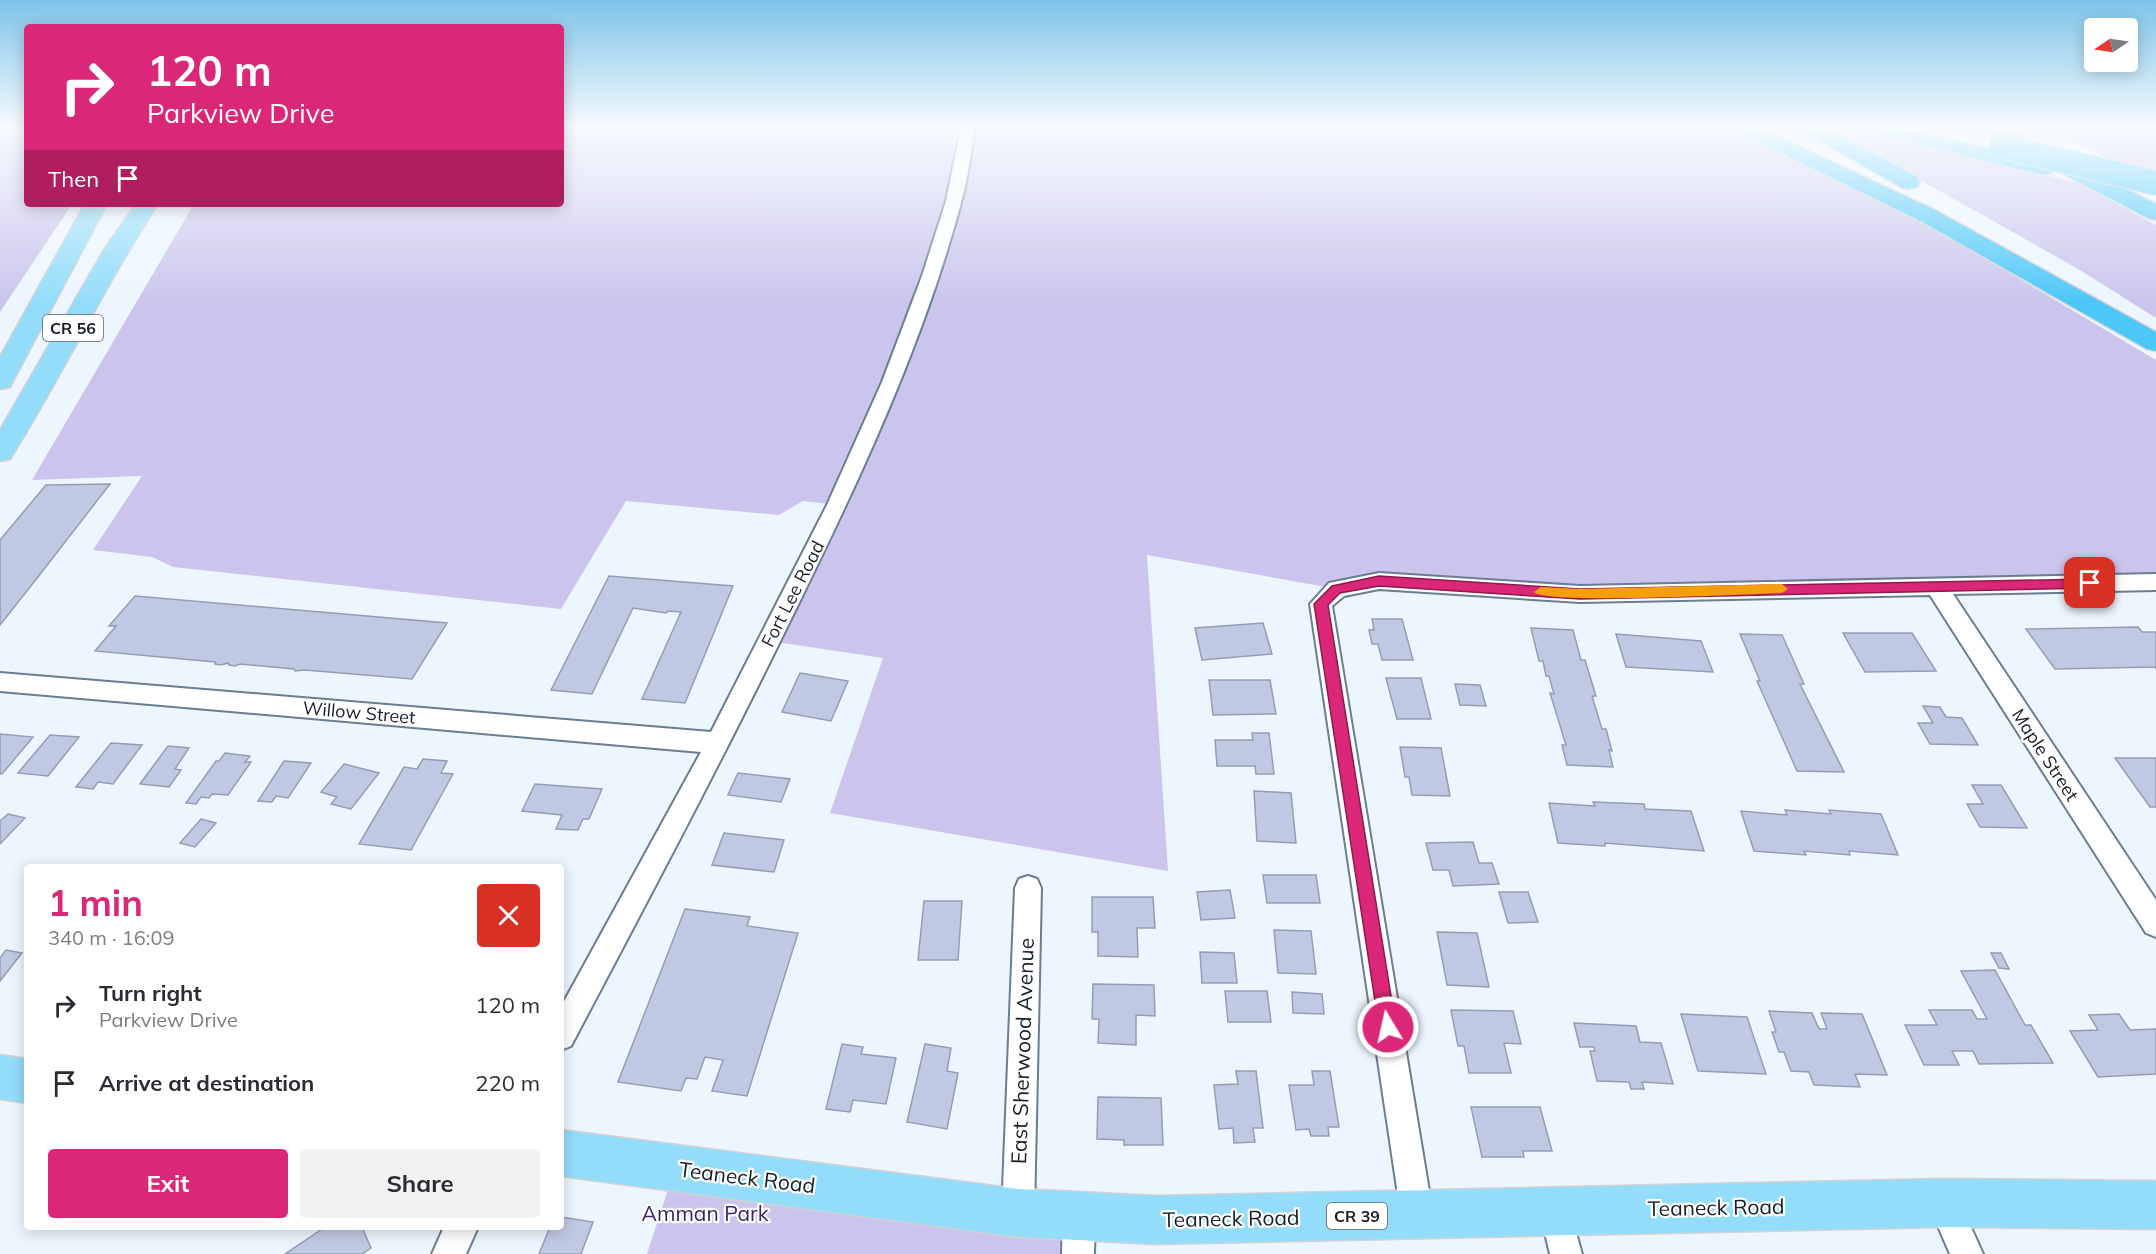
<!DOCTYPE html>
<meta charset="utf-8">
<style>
body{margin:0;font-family:Mulish,sans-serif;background:#f2f2f3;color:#2b2b33;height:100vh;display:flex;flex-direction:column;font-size:22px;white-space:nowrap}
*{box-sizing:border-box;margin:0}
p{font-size:20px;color:#7c7c81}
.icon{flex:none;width:33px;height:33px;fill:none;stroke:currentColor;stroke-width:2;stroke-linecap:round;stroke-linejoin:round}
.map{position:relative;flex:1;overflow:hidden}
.details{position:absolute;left:24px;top:864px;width:540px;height:366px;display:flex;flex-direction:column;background:#fff;border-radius:6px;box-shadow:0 3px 15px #0003}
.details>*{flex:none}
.guide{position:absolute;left:24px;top:24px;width:540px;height:183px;border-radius:6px;box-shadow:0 3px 15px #0003;background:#db2777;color:#fff;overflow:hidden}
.needle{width:39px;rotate:257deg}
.buttons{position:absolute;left:2084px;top:18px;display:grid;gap:12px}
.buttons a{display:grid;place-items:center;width:54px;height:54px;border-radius:6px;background:#fff;box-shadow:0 3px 15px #0003;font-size:30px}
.pin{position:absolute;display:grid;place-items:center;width:51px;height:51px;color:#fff;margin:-26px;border-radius:12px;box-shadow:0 3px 9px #0006}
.me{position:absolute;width:66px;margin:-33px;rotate:351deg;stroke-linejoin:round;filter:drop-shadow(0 0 4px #0008)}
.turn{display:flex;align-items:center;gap:21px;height:126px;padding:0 24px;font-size:27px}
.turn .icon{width:78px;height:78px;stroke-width:2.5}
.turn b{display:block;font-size:42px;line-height:51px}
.then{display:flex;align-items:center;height:57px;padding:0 24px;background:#0003;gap:12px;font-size:22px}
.round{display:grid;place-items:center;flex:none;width:63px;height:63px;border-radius:6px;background:#f2f2f3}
.headline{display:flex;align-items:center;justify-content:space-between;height:102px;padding:0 24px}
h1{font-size:36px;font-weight:700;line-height:45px;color:#db2777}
.primary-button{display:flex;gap:12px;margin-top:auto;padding:12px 24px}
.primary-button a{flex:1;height:69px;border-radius:6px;background:#db2777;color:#fff;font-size:24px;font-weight:700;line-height:69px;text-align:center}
.primary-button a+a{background:#f2f2f3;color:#2b2b33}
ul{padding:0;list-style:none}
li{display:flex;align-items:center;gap:18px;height:78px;padding:0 24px}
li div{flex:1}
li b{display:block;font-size:22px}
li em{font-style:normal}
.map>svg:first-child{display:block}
.green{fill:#cbc5ed}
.building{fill:#c0c9e3;stroke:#959db6;stroke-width:1.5}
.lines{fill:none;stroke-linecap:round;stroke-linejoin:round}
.street-casing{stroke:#6a7d91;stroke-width:4}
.primary-casing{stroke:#d1d2d4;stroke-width:3}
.highway-casing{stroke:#d1d2d4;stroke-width:3}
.street{fill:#fff;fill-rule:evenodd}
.primary{fill:#93ddfb;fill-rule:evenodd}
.highway{fill:#4bc7f8;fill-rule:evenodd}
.highway-bridge-casing{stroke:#d1d2d4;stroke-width:26;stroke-linecap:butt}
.highway-bridge{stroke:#4bc7f8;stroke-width:24}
.route{fill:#db2777;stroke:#8e194d;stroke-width:1.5}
.slow{fill:#f59e0b}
.labels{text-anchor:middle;stroke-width:4.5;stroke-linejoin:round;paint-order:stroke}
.shield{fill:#fff;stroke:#5d6267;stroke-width:1.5}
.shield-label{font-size:16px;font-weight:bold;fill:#171e26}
.street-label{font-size:18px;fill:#171e26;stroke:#fff}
.near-street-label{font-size:21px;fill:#171e26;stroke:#fff}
.near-park-label{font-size:21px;fill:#39236c;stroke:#fff}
</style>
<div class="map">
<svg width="2156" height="1254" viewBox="0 0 2156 1254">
<rect width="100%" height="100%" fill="#edf6ff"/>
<path class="green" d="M0,128H27V204H72L0,312Z
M561,128H1720L1867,188L2156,360V580L1679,593L1379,581L1337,589L1147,555L1168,871L830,813L883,658L769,641L837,505L803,501L779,515L626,501L561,609L173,567L152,557L93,550L142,476L32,480L194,204H561Z
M1828,128H1847L2079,183L2156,225V318L2080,270Z
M2045,128H2156V174L2120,164Z
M675,1168L1079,1217L1078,1254H647Z"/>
<path class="building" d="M110,484L38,577L0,625V540L46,485Z
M609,576L733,586L685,703L642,699L681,612L668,611L666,613L633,608L592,694L551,690Z
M135,596L447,623L412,679L305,670L295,671L294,669L240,664L235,666L229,665L228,663L221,665L215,664V662L95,651L116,626H109Z
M1372,619H1402L1413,660H1382L1378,644H1372L1369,630H1374Z
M1263,623L1272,654L1202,660L1195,628Z
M2138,627L2142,632H2156V669L2155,667L2055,669L2026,629Z
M1531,628L1573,630L1581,660H1585L1596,696H1592L1602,729H1606L1612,751L1609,750L1613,767L1567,765L1562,745H1566L1550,693L1554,694L1549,676H1546L1543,661H1539Z
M1843,633H1912L1936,671L1865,672Z
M1616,634L1701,641L1713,672L1626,667Z
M1740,634L1782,635L1804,684H1800L1844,772L1797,771L1757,681H1760Z
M800,673L848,681L831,721L782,712Z
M1386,678H1421L1431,719H1397Z
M1209,680H1270L1276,714L1213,715Z
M1455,684L1480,685L1486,706L1460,705Z
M1923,706L1940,707L1946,717L1962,718L1978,745L1930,744L1918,723H1933Z
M1252,733H1269L1274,774H1256L1255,766H1217L1215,740H1253Z
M0,734L33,737L2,774H0Z
M50,735L79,737L48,776L18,773Z
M111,743L142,745L113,784L98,782L93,789L76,787Z
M168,746L189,748L175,769L181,770L169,787L140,784Z
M1400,747L1441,748L1450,796L1412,795L1409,777H1405Z
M225,753L250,756L245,762H251L228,795L212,794L209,798L201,797L196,804L186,803L216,761H219Z
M2115,758H2156V807H2150Z
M423,759L447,761L441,773L453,774L411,850L359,844L404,767L417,769Z
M284,761L311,763L288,798L276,796L272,802L258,801Z
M344,764L379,773L351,809L331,804L337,797L321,792Z
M738,773L790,779L781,802L728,795Z
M535,784L602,789L589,819H583L578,830L556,829L562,815L522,811Z
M1972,785H2001L2027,828L1980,827L1967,804H1983Z
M1254,791L1291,793L1296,843L1257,841Z
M1593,802L1644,804L1645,809L1691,811L1704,851L1605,843V846L1558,843L1549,803L1595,806Z
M1785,810L1831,814L1829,810L1881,814L1898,855L1849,851L1850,855L1804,851L1806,855L1754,851L1741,811L1787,815Z
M8,814L25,818L0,844V821Z
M201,819L216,823L195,847L180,843Z
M724,833L784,840L774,872L712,865Z
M1473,842L1479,863H1492L1499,884L1453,886L1449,870H1433L1426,843Z
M1263,875H1316L1320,903H1267Z
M1230,890L1235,918L1201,920L1197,892Z
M1499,892H1528L1538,922L1508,923Z
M1092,897H1153L1155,928H1137L1138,957L1098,956V932H1092Z
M924,901H962L958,960H918Z
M685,909L750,917L747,926L798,933L747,1096L712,1091L723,1060L705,1057L697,1079L686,1078L681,1091L618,1082Z
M1274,930L1311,931L1316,974L1278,973Z
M1437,932L1477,933L1489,987L1447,985Z
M6,950L22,953L0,981V958Z
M1200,952L1234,953L1237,983H1202Z
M1991,953H2001L2009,969L1999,968Z
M1995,970L2025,1025H2031L2053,1063L1979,1064L1973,1051H1952L1959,1065H1924L1905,1025H1937L1929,1010H1972L1977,1019H1987L1961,971Z
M1093,984L1154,985L1155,1016L1136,1015V1045L1098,1043L1099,1019H1092Z
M1225,991H1267L1271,1022H1228Z
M1292,992L1322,994L1324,1014L1293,1013Z
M1451,1010L1513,1011L1521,1044L1504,1043L1511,1073H1469L1464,1046H1458Z
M1769,1011L1812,1013L1819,1029H1827L1821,1013L1862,1014L1887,1075L1855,1074L1860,1087L1814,1085L1809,1072L1791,1071L1784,1052H1779L1772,1032H1776Z
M1681,1014L1747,1017L1766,1074L1698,1071Z
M2119,1014L2130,1030L2156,1029V1074L2098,1077L2070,1031L2098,1030L2089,1015Z
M1574,1023L1636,1026L1640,1042L1661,1043L1673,1084L1642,1082L1644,1089H1631L1629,1082L1597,1081L1590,1051H1595L1594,1047H1580Z
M842,1044L863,1047L861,1054L896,1058L886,1104L853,1100L850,1112L826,1109Z
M925,1044L951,1048L947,1071L958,1073L947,1129L907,1122Z
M1236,1071H1256L1263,1128H1253L1255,1142L1234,1143L1233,1128L1219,1129L1214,1085L1238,1084Z
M1312,1071H1330L1339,1127H1328L1329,1136H1311L1309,1129L1296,1130L1289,1085H1314Z
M1098,1097L1161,1098L1163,1145H1124V1140L1097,1139Z
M1471,1107H1540L1552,1151H1523L1524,1157H1482Z
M561,1217L593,1222L581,1254H539L550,1227H561Z
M325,1227H362L371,1248L362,1254H285Z"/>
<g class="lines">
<g class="street-casing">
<path id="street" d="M961,128H975C971,153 968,178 961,203C922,348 857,485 791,619C721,763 646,904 571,1046L561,1050V1007L701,752L0,691V673L711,732L827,505L882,382L922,276L946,201Z
M1379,573L1580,586L2156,574V590L1953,594L2156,900V937L2146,933L1930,595L1580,602L1379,589L1344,596L1332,606L1433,1215L1428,1226L1417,1231L1406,1226L1401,1215L1310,604L1329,583Z
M1028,876L1037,879L1041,888L1034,1213L1029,1224L1018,1229L1007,1224L1002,1213L1015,888L1019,879Z
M1944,1187L1955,1192L1983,1254H1950L1928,1203L1933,1192Z
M1556,1196L1567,1201L1582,1254H1550L1540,1212L1545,1201Z
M1079,1201L1090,1206L1095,1217L1094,1254H1062L1063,1217L1068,1206Z
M444,1227H478L466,1254H432Z"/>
</g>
<g class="primary-casing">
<path id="primary" d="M85,204H107L13,381L10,387L0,389V357Z
M136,204H158C104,286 63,375 10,459L0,461V430L105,248Z
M0,1055L27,1059V1103L0,1099Z
M561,1130L1018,1189L1157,1196L1944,1179L2156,1181V1229L1944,1227L1157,1244L1018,1237L561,1176Z"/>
</g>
<g class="highway-casing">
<path id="highway" d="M1734,128H1760L1935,210L2156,332V351L2147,349L1919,220L1737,132Z
M1801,128H1826L1917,177L1920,182L1917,187L1909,189L1901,187L1804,132Z
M1866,128H1902L2037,160L1984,132L1981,128H2007L2156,204V220L2148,218L2053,169L2051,173L2043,175L1869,132Z"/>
</g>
<use href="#street" class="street"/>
<use href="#primary" class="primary"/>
<use href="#highway" class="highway"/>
<g class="highway-bridge-casing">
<path id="highway-bridge" d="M2001,146L2156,183"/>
</g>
<use href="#highway-bridge" class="highway-bridge"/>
</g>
<linearGradient id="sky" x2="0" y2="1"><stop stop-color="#7dc4e8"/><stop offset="0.42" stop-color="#f7fbff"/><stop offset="1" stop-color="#f7fbff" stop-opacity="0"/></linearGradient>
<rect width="2156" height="303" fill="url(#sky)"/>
<path class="route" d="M1379,576L1580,589L2090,579L2096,583L2090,588L1580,599L1379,586L1340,593L1328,605L1396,1027L1394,1033L1388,1036L1381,1033L1379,1027L1314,604L1332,586Z"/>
<path class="slow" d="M1782,584L1788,589L1782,593C1751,594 1544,605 1534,592L1541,587L1580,589Z"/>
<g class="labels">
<g class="shield">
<rect x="43" y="315" width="60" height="26" rx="4.5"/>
<rect x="1327" y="1203" width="60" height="26" rx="4.5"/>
</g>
<g class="shield-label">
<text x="73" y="334">CR 56</text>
<text x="1357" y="1222">CR 39</text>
</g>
<g class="street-label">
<text transform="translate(793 594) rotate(-63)" y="6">Fort Lee Road</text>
<text transform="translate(359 713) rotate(5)" y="6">Willow Street</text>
<text transform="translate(2045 755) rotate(57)" y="6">Maple Street</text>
</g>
<g class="near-street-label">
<text transform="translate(1023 1051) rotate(-88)" y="7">East Sherwood Avenue</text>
<text transform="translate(747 1178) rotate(7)" y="7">Teaneck Road</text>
<text transform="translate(1716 1208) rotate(-1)" y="7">Teaneck Road</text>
<text transform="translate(1231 1219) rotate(-1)" y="7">Teaneck Road</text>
</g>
<g class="near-park-label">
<text x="705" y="1221">Amman Park</text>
</g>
</g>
</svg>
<div class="buttons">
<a><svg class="needle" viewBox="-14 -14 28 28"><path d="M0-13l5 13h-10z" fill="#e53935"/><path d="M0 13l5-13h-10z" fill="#7c7c81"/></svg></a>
</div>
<div class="pin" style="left:2090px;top:583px;background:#d93025"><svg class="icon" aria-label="arrive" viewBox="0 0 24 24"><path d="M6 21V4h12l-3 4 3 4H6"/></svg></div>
<svg class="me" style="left:1388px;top:1027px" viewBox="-20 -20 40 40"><circle r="17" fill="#db2777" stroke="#fff" stroke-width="3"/><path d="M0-11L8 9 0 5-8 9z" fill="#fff"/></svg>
<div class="guide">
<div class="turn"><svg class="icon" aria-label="right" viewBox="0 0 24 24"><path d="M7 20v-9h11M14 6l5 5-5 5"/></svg><div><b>120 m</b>Parkview Drive</div></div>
<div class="then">Then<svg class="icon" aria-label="arrive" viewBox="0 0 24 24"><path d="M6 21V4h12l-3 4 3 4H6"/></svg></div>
</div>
<section class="details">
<div class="headline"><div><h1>1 min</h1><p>340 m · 16:09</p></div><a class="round" style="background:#d93025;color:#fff"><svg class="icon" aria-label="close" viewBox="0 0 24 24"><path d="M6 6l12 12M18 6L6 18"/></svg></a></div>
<ul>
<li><svg class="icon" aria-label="right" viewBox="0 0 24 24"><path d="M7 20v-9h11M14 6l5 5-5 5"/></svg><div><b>Turn right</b><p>Parkview Drive</p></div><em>120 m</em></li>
<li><svg class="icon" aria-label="arrive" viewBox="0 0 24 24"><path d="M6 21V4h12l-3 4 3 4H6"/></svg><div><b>Arrive at destination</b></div><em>220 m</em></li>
</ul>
<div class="primary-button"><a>Exit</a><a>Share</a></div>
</section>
</div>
